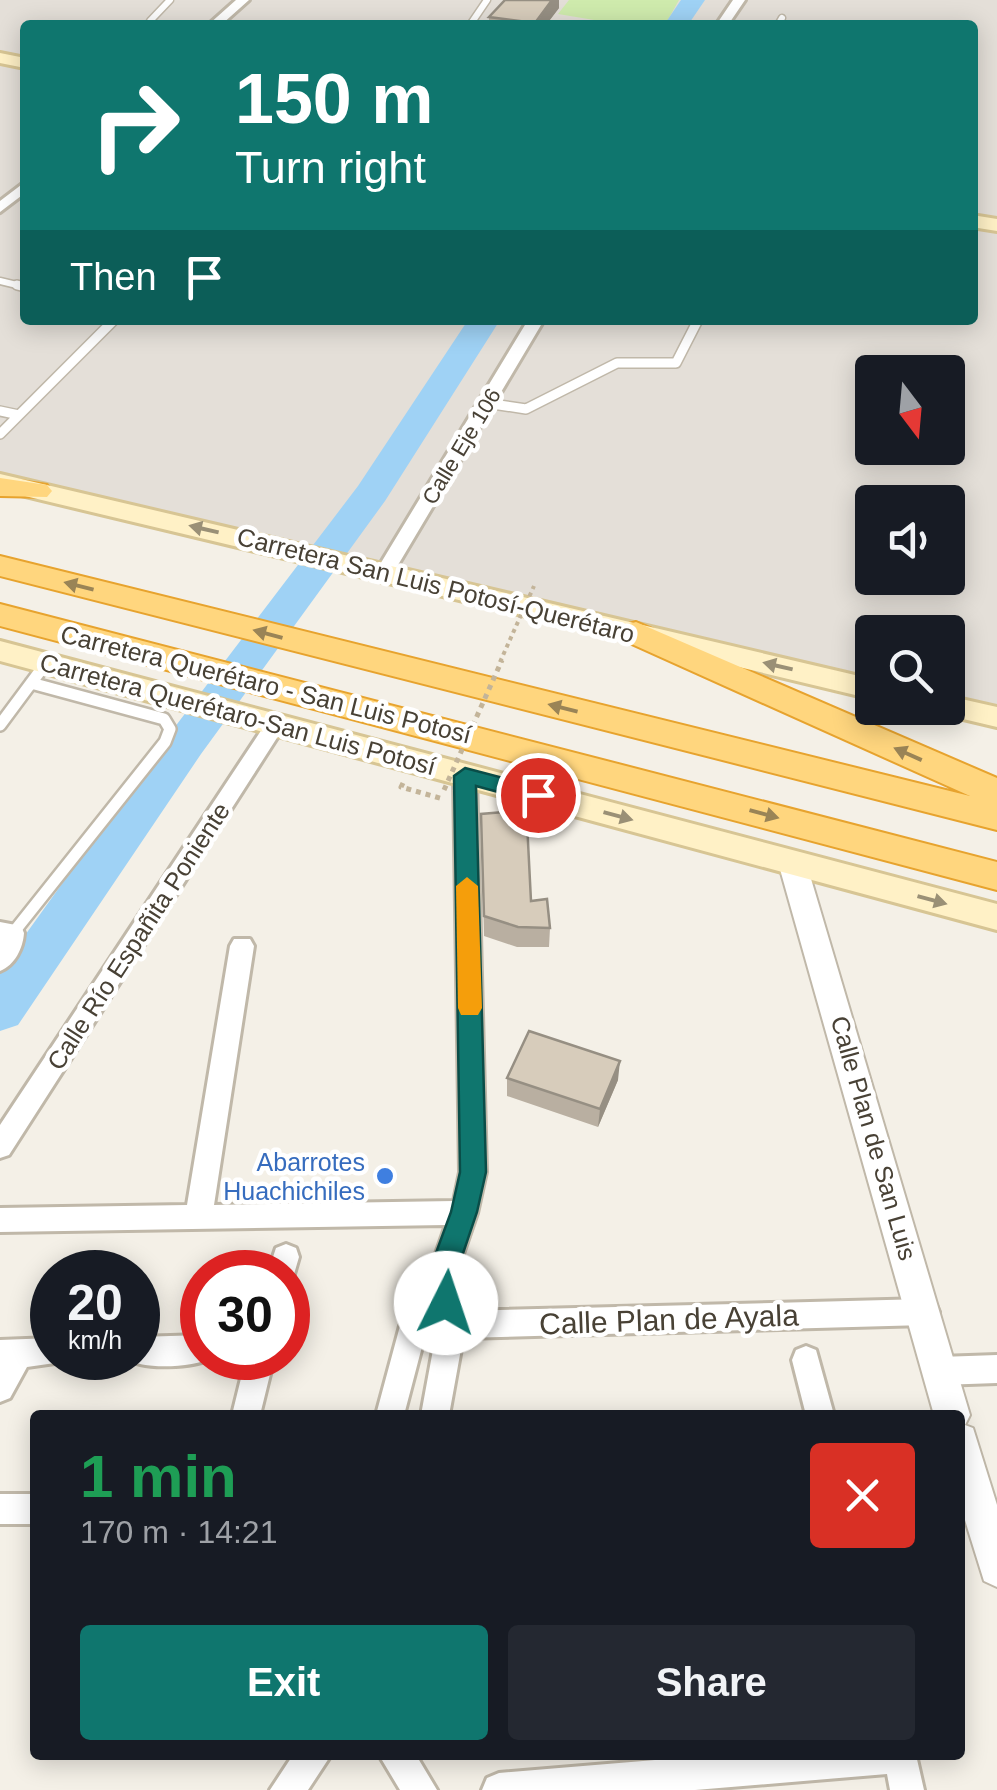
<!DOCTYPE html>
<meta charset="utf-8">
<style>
body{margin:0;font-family:Arial,sans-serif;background:#242831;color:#f1f3f6;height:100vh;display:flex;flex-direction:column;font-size:38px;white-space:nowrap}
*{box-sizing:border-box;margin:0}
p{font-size:32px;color:#9ea1a6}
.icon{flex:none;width:55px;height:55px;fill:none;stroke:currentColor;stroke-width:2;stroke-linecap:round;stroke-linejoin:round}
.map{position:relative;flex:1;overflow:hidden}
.side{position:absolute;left:30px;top:1410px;width:935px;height:350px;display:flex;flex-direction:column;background:#171b24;border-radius:10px;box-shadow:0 5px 25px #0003}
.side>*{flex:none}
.banner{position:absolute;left:20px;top:20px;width:958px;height:305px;border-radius:10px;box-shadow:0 5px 25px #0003;background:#0f766e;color:#fff;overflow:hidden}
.needle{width:65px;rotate:164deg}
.controls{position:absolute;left:855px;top:355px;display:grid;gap:20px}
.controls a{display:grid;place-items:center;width:110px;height:110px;border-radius:10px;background:#171b24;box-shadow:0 5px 25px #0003;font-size:50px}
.speed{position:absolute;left:30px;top:1250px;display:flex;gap:20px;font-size:50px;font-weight:700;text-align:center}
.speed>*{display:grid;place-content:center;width:130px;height:130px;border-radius:50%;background:#171b24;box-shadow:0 5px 25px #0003;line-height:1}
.speed small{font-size:25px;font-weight:400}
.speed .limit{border:15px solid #d22;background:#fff;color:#111}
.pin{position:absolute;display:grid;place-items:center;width:85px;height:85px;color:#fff;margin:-42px;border:5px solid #fff;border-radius:50%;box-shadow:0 2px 10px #0007}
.me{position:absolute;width:110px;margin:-55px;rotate:4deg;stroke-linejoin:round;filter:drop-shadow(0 0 8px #0008)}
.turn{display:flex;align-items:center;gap:35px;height:210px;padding:0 50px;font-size:45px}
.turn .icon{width:130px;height:130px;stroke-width:2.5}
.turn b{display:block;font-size:70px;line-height:85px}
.then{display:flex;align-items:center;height:95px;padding:0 50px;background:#0003;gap:20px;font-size:38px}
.round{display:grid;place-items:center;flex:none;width:105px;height:105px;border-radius:10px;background:#242831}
.headline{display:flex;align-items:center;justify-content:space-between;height:170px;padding:0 50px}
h1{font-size:60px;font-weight:700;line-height:75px;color:#1e9e55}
.primary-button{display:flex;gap:20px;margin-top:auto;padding:20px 50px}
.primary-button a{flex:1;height:115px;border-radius:10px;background:#0f766e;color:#fff;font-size:40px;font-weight:700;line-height:115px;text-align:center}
.primary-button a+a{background:#242831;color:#f1f3f6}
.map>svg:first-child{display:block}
.industrial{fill:#e4dfd8;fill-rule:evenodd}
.green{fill:#cfebad}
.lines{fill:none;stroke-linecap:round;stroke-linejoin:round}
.river{fill:#9fd2f5;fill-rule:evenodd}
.service-far2-casing{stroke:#c0b8a9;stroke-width:9}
.service-far1-casing{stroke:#c0b8a9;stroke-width:12}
.service-casing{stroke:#c0b8a9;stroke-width:16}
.minor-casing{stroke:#c0b8a9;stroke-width:6}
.tertiary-casing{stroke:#c0b8a9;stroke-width:4}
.secondary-casing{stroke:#d7c594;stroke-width:6}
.trunk-casing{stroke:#e7a32e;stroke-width:4}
.path{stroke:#c3b499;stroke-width:5;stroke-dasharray:5 5;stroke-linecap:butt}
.service-far2{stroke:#fff;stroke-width:6}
.service-far1{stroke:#fff;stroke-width:9}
.service{stroke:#fff;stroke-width:11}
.minor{fill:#fff;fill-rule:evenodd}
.tertiary{fill:#fff;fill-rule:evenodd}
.secondary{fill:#fff1c6;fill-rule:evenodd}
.trunk{fill:#ffd67e;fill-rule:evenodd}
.path-bridge-far1{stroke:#c3b499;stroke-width:4;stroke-dasharray:4 4;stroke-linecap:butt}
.path-bridge{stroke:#c3b499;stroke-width:5;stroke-dasharray:5 5;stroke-linecap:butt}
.wall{fill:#b9afa1}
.shaded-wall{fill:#968f83}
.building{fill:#d7ccbb;stroke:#968f83;stroke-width:2.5}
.oneway{fill:#9a9076}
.oneway2{fill:#9a8456}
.route{fill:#0f766e;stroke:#0a4d48;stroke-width:2.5}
.slow{fill:#f59e0b}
.shop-dot{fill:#3f7fe0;stroke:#fff;stroke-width:4}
.labels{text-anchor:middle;stroke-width:9;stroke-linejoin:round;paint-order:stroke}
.far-street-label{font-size:22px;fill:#484135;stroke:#fff}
.street-label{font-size:25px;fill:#484135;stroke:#fff}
.shop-label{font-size:25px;fill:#366cbe;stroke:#fff;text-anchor:end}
.near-street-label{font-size:30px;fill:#484135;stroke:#fff}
</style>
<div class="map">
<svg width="997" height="1790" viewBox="0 0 997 1790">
<rect width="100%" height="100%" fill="#f4f0e7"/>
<path class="industrial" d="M0,0H997V719L948,707V632H872V689L0,480ZM25,25H972V320H25ZM872,372H948V448H872ZM872,502H948V578H872Z"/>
<path class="green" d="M569,0H679L665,25H624L558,14Z"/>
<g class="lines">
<path class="river" d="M681,0H705L688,25H664Z
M468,320H500L385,501L201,754L18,1025L0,1031V970L171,732L358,486Z"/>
<g class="service-far2-casing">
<path id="service-far2" d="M151,25L150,21L170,0
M470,25L487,0
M778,25L782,18
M0,281L25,287"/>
</g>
<g class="service-far1-casing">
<path id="service-far1" d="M17,285L25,287
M486,403L526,409L617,363H676L698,320
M0,411L19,415
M0,434L114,320"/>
</g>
<g class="service-casing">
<path id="service" d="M0,725L46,663
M13,933L165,742L170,729L164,719L31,683"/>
</g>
<g class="minor-casing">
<path id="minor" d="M236,0H249L221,25H208Z
M733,0H745L728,25H716Z
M25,182V193L0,212V201Z
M528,320H544L392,575H378L376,571Z
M275,718L282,720L285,725L282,730L9,1155L0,1158V1125L268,720Z
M465,768L476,776L486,1172L477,1213L454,1280L461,1311L925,1299L935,1303L939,1312L935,1321L925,1325L463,1338L449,1415H421L435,1339H424L404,1415H376L400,1326L429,1274L446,1225L0,1232V1208L187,1205L230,946L234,939H250L254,946L214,1205L454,1201L460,1172L454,776Z
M0,922L21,926L24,933C23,948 15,965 0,971Z
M286,1244L296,1248L299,1257L292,1281L288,1283V1272H268L276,1248Z
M202,1335V1358H212C195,1367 142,1371 127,1358H138V1337Z
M52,1338V1358H64L62,1362L27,1367L10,1398L0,1402V1340Z
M806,1346L816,1350L834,1415H806L792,1360L796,1350Z
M997,1355V1383L940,1385L930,1381L926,1371L930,1361L940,1357Z
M246,1358H274L260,1415H232Z
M0,1494H35V1524H0Z
M293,1755H331L308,1790H270Z
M379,1755H416L437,1790H400Z
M715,1755H916L924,1790H890L887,1774L695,1790H482L487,1778L499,1773Z"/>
</g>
<g class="tertiary-casing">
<path id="tertiary" d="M792,852L802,855L806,862L970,1415L965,1425L973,1428L997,1505V1587L984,1581L960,1504V1415H934L778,862L782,855Z"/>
</g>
<g class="secondary-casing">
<path id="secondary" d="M0,53L25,58V68L0,63Z
M972,215L997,219V231L972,227Z
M0,474L872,679V699L0,490Z
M0,641L997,904V930L0,661Z
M948,696L997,707V727L938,713L934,708H948Z"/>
</g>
<g class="trunk-casing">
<path id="trunk" d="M0,478L47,485L52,491L47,497L0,496Z
M0,556L970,796L625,641L620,633L625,625L636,622L997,778V830L0,576Z
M0,604L997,862V890L0,626Z"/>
</g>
<path class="path" d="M403,783L401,787L443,799"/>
<use href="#service-far2" class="service-far2"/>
<use href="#service-far1" class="service-far1"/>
<use href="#service" class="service"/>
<use href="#minor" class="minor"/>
<use href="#tertiary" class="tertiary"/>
<use href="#secondary" class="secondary"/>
<use href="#trunk" class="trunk"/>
<path class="path-bridge-far1" d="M500,662L534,586"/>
<path class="path-bridge" d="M444,790L502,660"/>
</g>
<path class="wall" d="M505,0H559V8L546,25H489V17Z
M481,814L531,901L550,928L549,947H517L484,936Z
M507,1078L618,1080L598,1127L507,1096Z"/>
<path class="shaded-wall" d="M552,0H559V8L546,25H535Z
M620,1061L618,1080L598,1127L600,1109Z"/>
<path class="building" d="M505,0H552L535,23L489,17Z
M504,812L527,822L531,901L547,899L550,928L518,927L484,916L481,814Z
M529,1031L620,1061L600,1109L507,1078Z"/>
<defs><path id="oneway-solid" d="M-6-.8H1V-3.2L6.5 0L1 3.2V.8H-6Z" transform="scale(2.5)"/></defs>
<g class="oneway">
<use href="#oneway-solid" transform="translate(204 529) rotate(-167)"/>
<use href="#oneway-solid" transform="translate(778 666) rotate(-167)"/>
<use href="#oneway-solid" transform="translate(618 816) rotate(15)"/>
<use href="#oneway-solid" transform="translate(932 900) rotate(15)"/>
</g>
<g class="oneway2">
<use href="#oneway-solid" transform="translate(79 586) rotate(-166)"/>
<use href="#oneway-solid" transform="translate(268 634) rotate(-165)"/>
<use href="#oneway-solid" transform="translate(563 708) rotate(-166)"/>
<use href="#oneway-solid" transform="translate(908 754) rotate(-156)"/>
<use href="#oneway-solid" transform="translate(764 814) rotate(15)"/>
</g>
<path class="route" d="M465,768L545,789L549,795L538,803L476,786L486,1172L477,1212L454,1280L460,1303L456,1312L446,1316L436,1312L426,1280L451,1212L460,1172L454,776Z"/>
<path class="slow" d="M467,877L478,886L482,1008L478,1015H461L458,1008L456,886Z"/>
<circle class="shop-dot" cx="385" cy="1176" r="10"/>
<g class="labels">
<g class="far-street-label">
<text transform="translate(461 446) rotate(-59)" y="8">Calle Eje 106</text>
</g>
<g class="street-label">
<text transform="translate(436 585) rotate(14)" y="9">Carretera San Luis Potosí-Querétaro</text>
<text transform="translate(266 684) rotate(14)" y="9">Carretera Querétaro - San Luis Potosí</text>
<text transform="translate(238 714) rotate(15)" y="9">Carretera Querétaro-San Luis Potosí</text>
<text transform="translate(138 936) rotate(-57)" y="9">Calle Río Españita Poniente</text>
<text transform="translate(874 1138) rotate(74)" y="9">Calle Plan de San Luis</text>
</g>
<g class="shop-label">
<text x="365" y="1171">Abarrotes<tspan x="365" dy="29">Huachichiles</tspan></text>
</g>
<g class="near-street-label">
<text transform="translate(669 1320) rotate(-2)" y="10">Calle Plan de Ayala</text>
</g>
</g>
</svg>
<div class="controls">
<a><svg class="needle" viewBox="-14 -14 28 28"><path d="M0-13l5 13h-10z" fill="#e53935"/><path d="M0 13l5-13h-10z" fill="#9ea1a6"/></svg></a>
<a><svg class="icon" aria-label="sound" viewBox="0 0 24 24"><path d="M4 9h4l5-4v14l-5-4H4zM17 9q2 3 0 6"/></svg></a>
<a><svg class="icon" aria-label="search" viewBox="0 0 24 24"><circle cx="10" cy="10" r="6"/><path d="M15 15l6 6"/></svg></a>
</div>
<div class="speed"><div>20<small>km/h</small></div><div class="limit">30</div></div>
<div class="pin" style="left:538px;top:795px;background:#d93025"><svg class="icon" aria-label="arrive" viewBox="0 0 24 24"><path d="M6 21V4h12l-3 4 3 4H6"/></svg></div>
<svg class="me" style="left:446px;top:1303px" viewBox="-20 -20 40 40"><circle r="19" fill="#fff"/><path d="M0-13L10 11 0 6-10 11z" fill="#0f766e"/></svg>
<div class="banner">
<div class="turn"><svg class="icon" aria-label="right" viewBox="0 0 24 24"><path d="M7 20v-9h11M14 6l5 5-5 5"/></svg><div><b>150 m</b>Turn right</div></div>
<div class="then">Then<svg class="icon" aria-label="arrive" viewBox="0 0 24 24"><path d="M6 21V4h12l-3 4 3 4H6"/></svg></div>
</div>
<section class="side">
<div class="headline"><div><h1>1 min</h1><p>170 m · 14:21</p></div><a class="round" style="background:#d93025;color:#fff"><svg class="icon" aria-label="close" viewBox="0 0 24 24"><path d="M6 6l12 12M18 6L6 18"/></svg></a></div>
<div class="primary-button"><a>Exit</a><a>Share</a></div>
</section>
</div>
